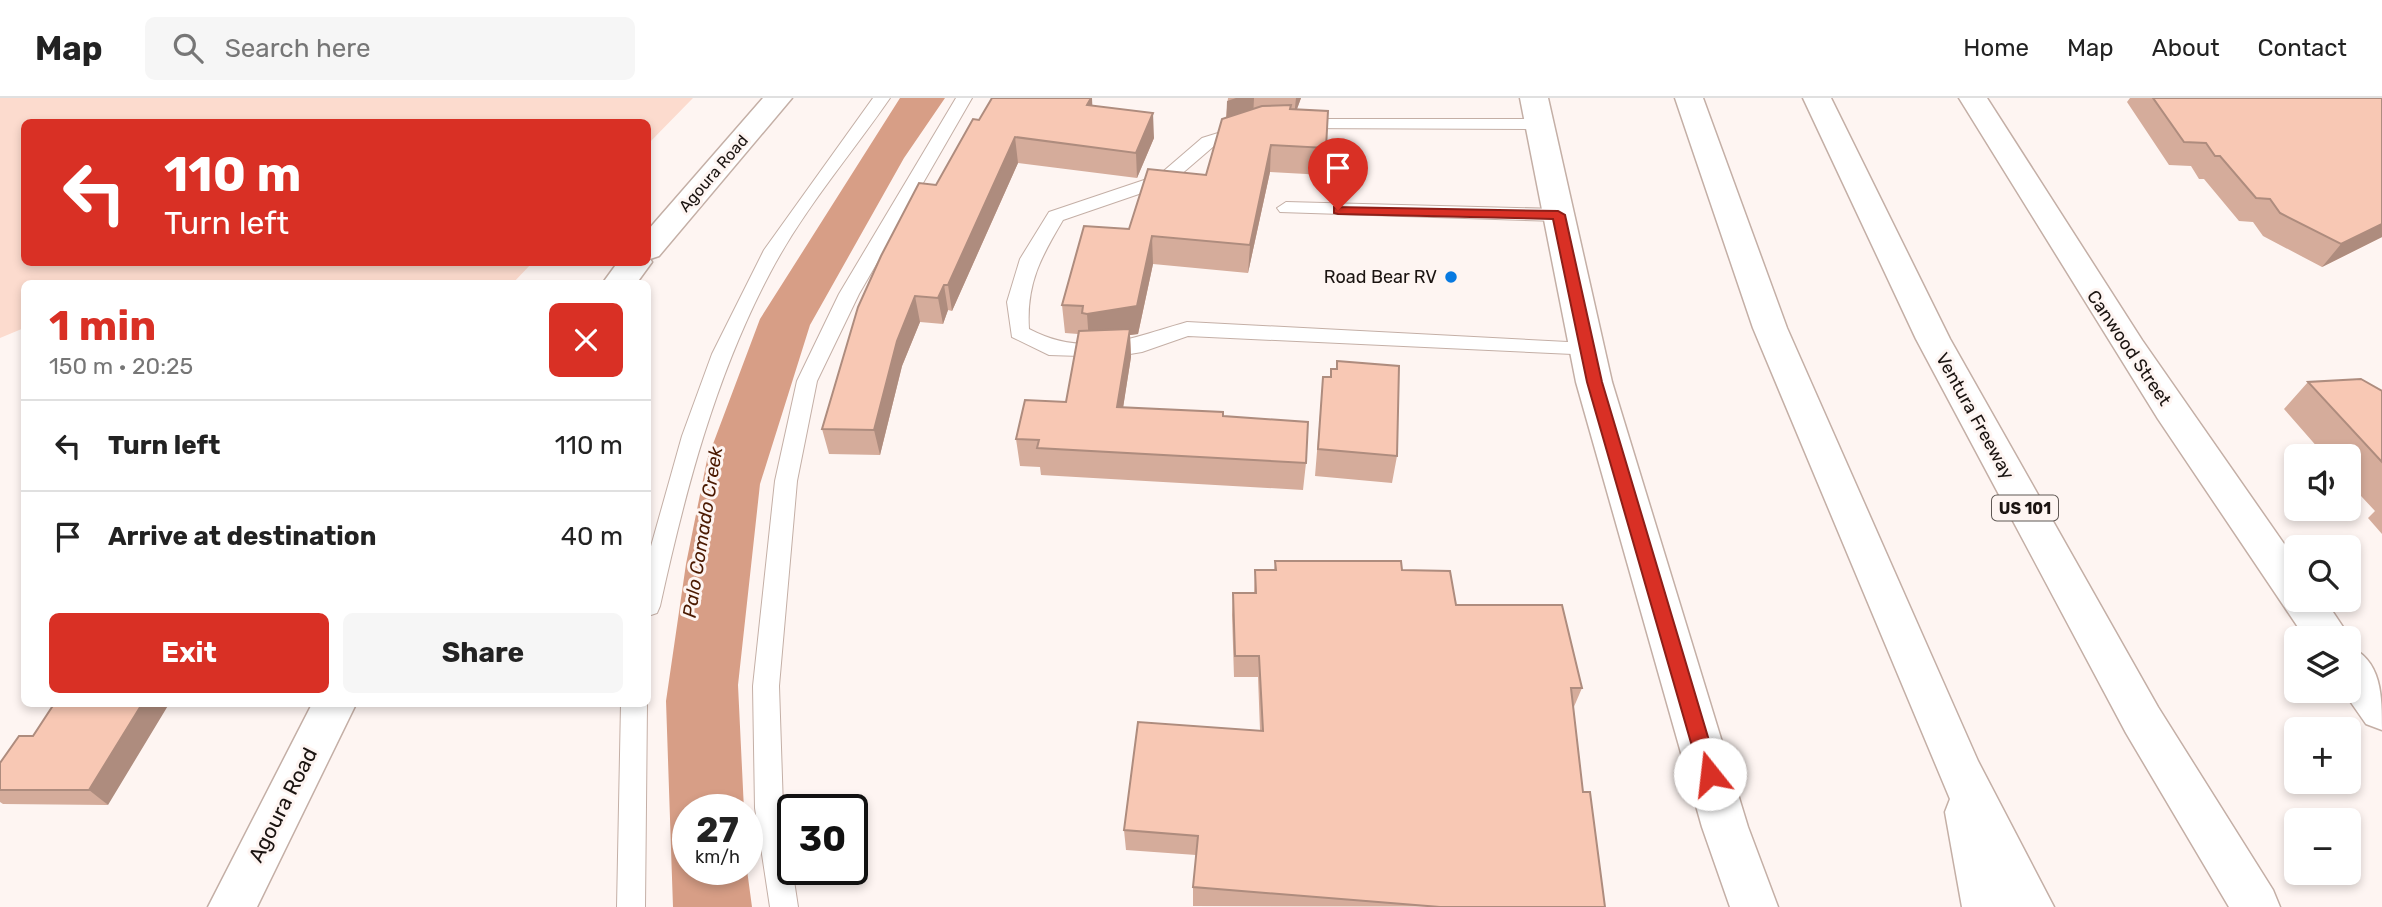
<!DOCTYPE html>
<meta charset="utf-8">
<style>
body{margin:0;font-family:Rubik,sans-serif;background:#f6f6f6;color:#222;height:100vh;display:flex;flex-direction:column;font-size:26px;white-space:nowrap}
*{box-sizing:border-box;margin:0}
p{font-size:23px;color:#767676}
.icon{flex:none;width:38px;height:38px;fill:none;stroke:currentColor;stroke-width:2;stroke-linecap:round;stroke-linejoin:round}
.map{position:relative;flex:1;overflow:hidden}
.sheet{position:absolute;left:21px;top:182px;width:630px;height:427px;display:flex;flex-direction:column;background:#fff;border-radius:10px;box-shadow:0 4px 10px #0003}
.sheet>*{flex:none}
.banner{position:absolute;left:21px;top:21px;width:630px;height:147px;border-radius:10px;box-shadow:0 4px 10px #0003;background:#d93025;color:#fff;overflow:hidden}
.controls{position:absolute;left:2284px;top:346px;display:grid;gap:14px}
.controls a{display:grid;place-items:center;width:77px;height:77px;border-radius:10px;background:#fff;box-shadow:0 4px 10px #0003;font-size:35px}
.speed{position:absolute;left:672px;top:696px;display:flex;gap:14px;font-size:35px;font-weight:700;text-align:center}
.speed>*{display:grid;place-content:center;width:91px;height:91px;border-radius:50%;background:#fff;box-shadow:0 4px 10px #0003;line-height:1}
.speed small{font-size:18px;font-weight:400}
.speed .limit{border:4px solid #111;border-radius:10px;background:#fff;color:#111}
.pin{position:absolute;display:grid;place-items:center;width:60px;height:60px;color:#fff;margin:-72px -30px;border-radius:50% 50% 50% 0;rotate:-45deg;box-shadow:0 0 7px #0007}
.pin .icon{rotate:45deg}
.me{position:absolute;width:77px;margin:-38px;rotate:344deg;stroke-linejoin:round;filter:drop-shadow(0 0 5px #0008)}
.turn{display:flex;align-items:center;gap:24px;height:147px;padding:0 28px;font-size:32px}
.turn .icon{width:91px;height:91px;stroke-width:2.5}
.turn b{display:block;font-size:49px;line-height:60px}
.round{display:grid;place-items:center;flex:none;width:74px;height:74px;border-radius:10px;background:#f6f6f6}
.head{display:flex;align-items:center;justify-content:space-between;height:119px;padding:0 28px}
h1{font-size:42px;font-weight:700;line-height:52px;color:#d93025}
.cta{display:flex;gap:14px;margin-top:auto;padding:14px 28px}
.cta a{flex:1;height:80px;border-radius:10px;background:#d93025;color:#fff;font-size:28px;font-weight:700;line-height:80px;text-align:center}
.cta a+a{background:#f6f6f6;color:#222}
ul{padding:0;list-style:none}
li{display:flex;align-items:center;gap:21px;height:91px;padding:0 28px;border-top:2px solid #e0e0e0}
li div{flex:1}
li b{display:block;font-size:26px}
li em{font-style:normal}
header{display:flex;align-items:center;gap:42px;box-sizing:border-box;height:98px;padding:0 35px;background:#fff;border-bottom:2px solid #e0e0e0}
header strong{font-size:33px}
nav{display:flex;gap:38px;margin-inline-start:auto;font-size:24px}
.search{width:490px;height:63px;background:#f6f6f6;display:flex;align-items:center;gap:18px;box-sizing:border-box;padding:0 24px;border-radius:10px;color:#767676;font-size:26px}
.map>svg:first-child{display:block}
.green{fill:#fcdbce}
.water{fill:#d79e86}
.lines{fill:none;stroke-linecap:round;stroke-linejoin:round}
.lane-casing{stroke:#c4afa6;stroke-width:2}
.street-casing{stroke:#c4afa6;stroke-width:3}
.secondary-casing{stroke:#c4afa6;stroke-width:3}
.highway-casing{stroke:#c4afa6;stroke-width:3}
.lane{fill:#fff;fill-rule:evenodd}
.street{fill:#fff;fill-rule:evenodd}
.secondary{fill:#fff;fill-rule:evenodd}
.highway{fill:#fff;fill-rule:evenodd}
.wall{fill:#d5ac9b}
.shaded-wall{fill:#ae8c7e}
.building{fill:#f8c8b4;stroke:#ae8c7e;stroke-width:2}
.route{fill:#d93025;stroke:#8d1f18;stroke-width:2}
.poi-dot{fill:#087ae1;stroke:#fef5f2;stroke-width:2.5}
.labels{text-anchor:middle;stroke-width:6;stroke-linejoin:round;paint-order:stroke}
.far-street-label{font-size:16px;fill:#1b1411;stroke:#fef5f2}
.shield{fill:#fef5f2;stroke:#5f5854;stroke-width:2}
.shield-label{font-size:16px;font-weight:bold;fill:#1b1411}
.poi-label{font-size:18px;fill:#1b1411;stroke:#fef5f2;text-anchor:end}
.street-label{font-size:18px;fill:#1b1411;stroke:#fef5f2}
.water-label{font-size:19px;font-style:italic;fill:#4b1900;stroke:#fef5f2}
.near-street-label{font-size:21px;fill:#1b1411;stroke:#fef5f2}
</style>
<header>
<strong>Map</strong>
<div class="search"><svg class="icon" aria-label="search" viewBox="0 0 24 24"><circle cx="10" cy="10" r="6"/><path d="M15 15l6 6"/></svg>Search here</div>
<nav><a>Home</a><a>Map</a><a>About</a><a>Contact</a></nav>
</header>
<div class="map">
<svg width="2382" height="809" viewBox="0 0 2382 809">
<rect width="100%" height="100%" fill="#fef5f2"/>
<path class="green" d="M0,0H693L648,46V24H24V164L532,165L512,186H24V230L0,240Z"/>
<path class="water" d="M900,0H945L904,60L810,227L760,386L738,587L744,712H688V772H747L752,809H673L666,603L686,466L707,362L760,221Z"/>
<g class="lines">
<g class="lane-casing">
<path id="lane" d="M873,0H890C850,58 803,112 770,175C715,279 685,394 660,508L657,515L648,518V459L682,338L712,256L764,152Z
M956,0H972L859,196L817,283L797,383L779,588L783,710L798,809H770L755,710L753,588L775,383L797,283L839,196Z
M1299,21H1539L1547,26L1539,31L1293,30L1291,26Z
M1244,27L1250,28L1253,32L1250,36L1214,48L1171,85L1063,122C1041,159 1026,186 1029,231C1086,261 1131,240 1187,224L1587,245L1594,247L1597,252L1594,257L1188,238L1142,254L1112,259L1049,257L1012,239L1007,204L1020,161L1049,114L1159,77L1202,40Z
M1286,104L1558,111L1567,117L1558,123L1280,114L1277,110Z
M621,606H647L645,809H617Z"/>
</g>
<g class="street-casing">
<path id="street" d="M1520,0H1548L1612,284L1748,729L1778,809H1730L1702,729L1576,284Z
M1959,0H1987L2142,242L2296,463V502H2325L2351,541L2348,546V541H2306L2158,321Z
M2348,548C2382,562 2382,598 2382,632L2366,626L2343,593H2348Z"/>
</g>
<g class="secondary-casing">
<path id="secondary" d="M763,0H792L659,158L650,161L652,164L636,186H602L618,164H648V132Z
M312,606H356L257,809H208Z"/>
</g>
<g class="highway-casing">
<path id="highway" d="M1675,0H1703L1787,230L1978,663L2054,809H1962L1945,714L1950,701L1753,230Z
M1803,0H1831L1950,241L2158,609L2273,792L2280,809H2229L2126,635L1916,241Z"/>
</g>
<use href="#lane" class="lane"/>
<use href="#street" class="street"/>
<use href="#secondary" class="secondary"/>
<use href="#highway" class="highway"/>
</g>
<path class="wall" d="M992,0H1092V8L1154,40L1137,80L1018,65L952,213L948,212L943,226L920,224L902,268L880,357L829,356L822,331L979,22Z
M1228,0H1301L1297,11L1326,50L1324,77L1270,74L1248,175L1153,166L1138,236L1130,237L1131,259L1123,309L1223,318L1306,365L1303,392L1041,377L1040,369L1020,368L1016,341L1066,304L1078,236L1065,235L1062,207L1129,131L1206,77L1226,20Z
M2130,0H2382V139L2322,169L2263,138L2253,124L2239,123L2204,81H2199L2191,68L2169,67L2127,4Z
M1331,271L1397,358L1392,385L1315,378L1323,279H1330Z
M2308,284L2382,293V436L2368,420L2375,413L2348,384V359H2326L2284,311Z
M1275,463L1402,472L1582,590L1573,611L1583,694L1605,809L1193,808V789L1196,757L1126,752L1124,732L1260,632L1258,579H1234L1232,517L1233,495H1254L1255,472H1274Z
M33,638L108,707L3,706L0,704V665Z"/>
<path class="shaded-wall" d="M1091,0H1092L1093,23L1087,7Z
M1236,0H1254L1253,21L1226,30L1227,3Z
M1296,0H1301L1294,19Z
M1153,15L1154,40L1137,80L1136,55Z
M1015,39L1018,65L952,213L948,187Z
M1271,47L1270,74L1248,175L1250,147Z
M2382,126V139L2322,169L2341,146Z
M1152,138L1153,166L1138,236L1130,237L1131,259L1119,336L1089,244L1087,216Z
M944,187L948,212L943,226L938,200Z
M915,198L920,224L902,268L880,357L874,332L897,243Z
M142,606H169L108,707L89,692Z"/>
<path class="building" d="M992,0H1091L1087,7L1153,15L1136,55L1015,39L948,187H944L938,200L915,198L897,243L874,332L822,331L858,209L881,158L919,85L936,87L973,21L979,22Z
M2153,0H2382V126L2341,146L2280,115L2270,101L2256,100L2220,58H2215L2206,45L2184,44Z
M1291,7L1290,11L1328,13L1326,50L1271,47L1250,147L1152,138L1137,208L1087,216L1082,215L1083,208L1062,207L1084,128L1129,131L1148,71L1206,77L1222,21L1262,8Z
M1130,231L1117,309L1223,314V318L1308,324L1306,365L1037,350L1039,342L1016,341L1025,302L1066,304L1079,233Z
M1337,263L1399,268L1397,358L1318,351L1323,279H1331V271H1337Z
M2361,281L2382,293V364L2308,284Z
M1275,463H1401L1402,472L1450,473L1456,507H1562L1582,590H1571L1583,694H1590L1605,809H1440L1193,789L1198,738L1124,732L1138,624L1263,633L1259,558H1235L1233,495H1256L1255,472H1276Z
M54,606H142L89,692H0V665L19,638H33Z"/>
<path class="route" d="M1334,109L1558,113L1565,117L1602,284L1719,676L1716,682L1710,684L1703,682L1700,676L1587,284L1553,121L1338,116L1334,115Z"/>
<circle class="poi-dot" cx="1451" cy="179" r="7"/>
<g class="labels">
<g class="far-street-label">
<text transform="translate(713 75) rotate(-49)" y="6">Agoura Road</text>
</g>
<rect class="shield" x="1992" y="397.5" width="66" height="25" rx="5"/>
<g class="shield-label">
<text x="2025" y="416">US 101</text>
</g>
<g class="poi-label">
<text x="1437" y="185">Road Bear RV</text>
</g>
<g class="street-label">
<text transform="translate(2129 250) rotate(56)" y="6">Canwood Street</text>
<text transform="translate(1975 318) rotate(61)" y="6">Ventura Freeway</text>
</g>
<g class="water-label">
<text transform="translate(702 434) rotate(-81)" y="7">Palo Comado Creek</text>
</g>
<g class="near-street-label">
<text transform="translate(283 707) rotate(-63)" y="7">Agoura Road</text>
</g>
</g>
</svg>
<div class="controls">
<a><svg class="icon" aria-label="sound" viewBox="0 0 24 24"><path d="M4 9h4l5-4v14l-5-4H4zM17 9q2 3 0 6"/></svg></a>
<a><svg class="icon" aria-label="search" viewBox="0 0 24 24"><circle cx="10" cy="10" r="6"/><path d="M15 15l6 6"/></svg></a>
<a><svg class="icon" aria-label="layers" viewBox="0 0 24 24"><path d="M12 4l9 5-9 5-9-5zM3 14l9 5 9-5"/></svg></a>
<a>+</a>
<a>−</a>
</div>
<div class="speed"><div>27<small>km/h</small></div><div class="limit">30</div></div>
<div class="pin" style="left:1338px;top:112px;background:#d93025"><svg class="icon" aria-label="arrive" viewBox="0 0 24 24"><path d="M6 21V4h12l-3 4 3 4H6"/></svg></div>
<svg class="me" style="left:1710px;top:676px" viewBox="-20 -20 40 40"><circle r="19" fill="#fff"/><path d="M0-13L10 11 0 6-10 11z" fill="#d93025"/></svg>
<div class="banner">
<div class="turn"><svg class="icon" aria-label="left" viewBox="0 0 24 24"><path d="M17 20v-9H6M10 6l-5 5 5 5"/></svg><div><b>110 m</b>Turn left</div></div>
</div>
<section class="sheet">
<div class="head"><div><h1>1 min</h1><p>150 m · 20:25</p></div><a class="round" style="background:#d93025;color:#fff"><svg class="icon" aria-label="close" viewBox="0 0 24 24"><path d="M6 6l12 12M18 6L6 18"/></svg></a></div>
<ul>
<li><svg class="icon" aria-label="left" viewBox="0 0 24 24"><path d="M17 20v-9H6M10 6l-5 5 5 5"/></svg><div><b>Turn left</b></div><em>110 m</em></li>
<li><svg class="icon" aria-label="arrive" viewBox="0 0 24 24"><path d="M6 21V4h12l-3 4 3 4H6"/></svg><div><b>Arrive at destination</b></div><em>40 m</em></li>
</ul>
<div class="cta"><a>Exit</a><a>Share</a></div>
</section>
</div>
